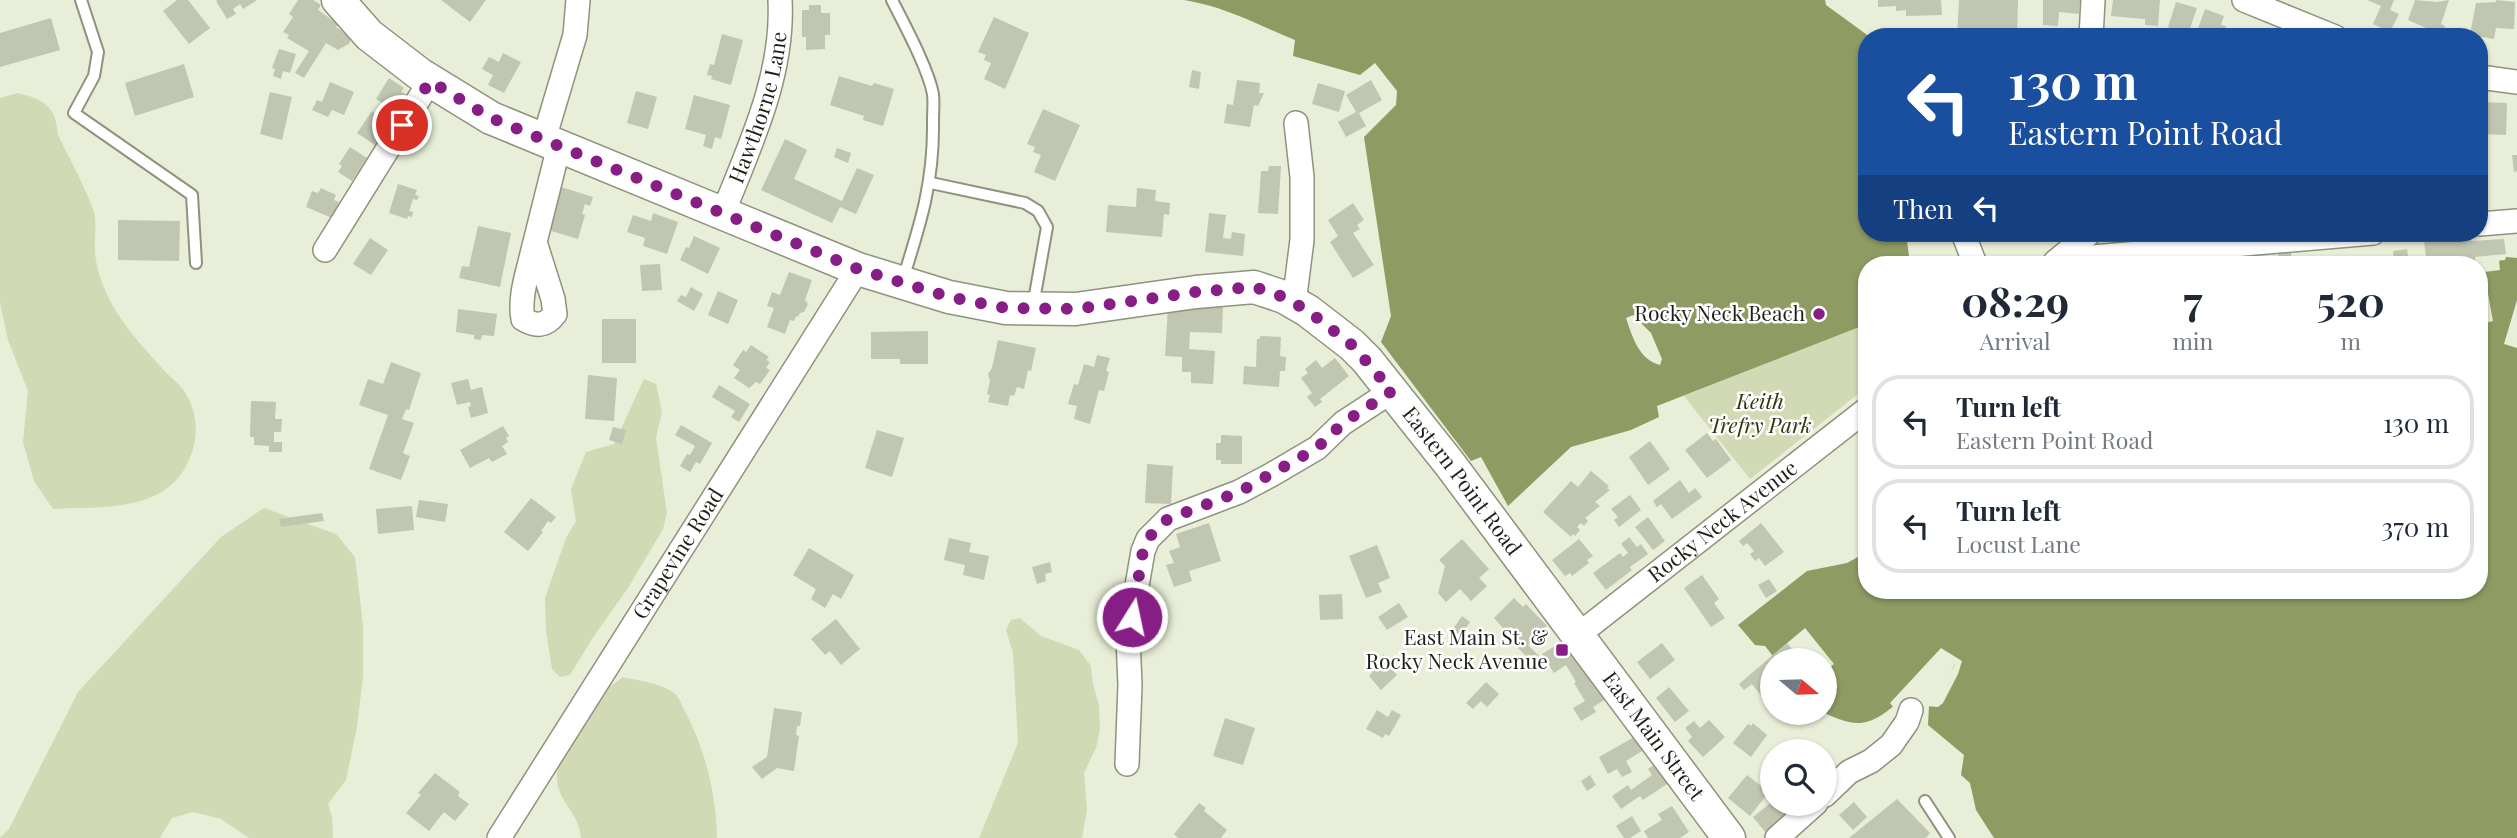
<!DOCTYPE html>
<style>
body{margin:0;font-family:"Playfair Display",serif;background:#f6f6f7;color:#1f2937;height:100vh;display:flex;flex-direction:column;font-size:26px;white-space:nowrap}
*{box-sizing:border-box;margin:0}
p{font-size:23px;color:#747a83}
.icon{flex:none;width:38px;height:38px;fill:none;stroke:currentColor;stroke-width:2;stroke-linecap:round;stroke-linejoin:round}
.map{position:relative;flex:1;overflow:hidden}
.side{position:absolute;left:1858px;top:256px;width:630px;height:343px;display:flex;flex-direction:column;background:#fff;border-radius:28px;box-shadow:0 2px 5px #0004}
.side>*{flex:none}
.top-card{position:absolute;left:1858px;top:28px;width:630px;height:214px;border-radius:28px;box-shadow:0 2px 5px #0004;background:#1a4fa0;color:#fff;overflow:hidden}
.needle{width:46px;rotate:109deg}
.controls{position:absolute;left:1760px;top:648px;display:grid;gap:14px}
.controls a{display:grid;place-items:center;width:77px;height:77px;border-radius:50%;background:#fff;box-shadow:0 2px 5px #0004;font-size:35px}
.pin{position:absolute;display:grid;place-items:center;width:60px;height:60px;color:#fff;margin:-30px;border:4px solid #fff;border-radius:50%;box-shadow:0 2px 7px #0007}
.me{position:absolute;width:77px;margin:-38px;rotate:10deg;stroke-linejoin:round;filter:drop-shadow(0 0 5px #0008)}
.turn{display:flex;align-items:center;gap:24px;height:147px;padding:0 35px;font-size:32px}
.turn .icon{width:91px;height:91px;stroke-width:2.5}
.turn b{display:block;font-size:49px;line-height:60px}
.then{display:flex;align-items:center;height:66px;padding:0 35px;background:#0003;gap:14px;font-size:26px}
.eta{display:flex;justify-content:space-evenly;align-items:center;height:119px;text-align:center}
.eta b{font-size:42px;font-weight:700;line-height:49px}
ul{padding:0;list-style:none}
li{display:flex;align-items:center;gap:21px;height:94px;margin:0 14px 10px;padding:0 21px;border:4px solid #e0e1e3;border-radius:28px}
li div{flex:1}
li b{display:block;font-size:26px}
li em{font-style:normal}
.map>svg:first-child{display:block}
.green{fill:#d1dab5}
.water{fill:#8e9b63;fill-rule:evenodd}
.pier{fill:#e8eed7}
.building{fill:#c0c6b0}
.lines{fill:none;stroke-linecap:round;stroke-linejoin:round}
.lane-casing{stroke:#8e937e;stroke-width:14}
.street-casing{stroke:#8e937e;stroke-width:26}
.secondary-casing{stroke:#8e937e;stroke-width:35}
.lane{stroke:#fff;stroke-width:10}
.street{stroke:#fff;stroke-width:23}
.secondary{stroke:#fff;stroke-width:32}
.route{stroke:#871e85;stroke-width:12;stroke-dasharray:0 21.6}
.poi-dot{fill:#871e85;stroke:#fff;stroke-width:2.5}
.labels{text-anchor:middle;stroke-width:5;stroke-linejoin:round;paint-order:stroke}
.street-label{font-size:21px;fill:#1f2119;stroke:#fff}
.poi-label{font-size:21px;fill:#1f2119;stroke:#fff;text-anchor:end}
.park-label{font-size:21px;font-style:italic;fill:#2e3609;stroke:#fff}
</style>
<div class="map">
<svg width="2517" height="838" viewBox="0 0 2517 838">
<rect width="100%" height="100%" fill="#e8eed7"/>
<path class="green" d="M18,93C44,99 56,107 58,135C70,160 85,186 94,212C97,223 94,238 95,249C95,262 100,279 105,290C117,319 140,344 161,367C169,377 180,383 186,394C195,409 198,428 194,445C177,514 108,506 53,509L34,481L23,442L28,391L8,340L0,303V98Z
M1867,323V387L1750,479L1684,396Z
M644,379L656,384L662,412L656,438L667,513L663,529L628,588L592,639L570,675L560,677L552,669L546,630L545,598L566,538L576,521L571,489L586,452L614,444Z
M264,508L336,534L355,557L363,625V676L357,727L346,780L328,804L332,817L333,838H249L221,819L193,812L172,818L160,838H0L9,829L78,692L221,537Z
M1020,618L1041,636L1079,650L1091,666L1093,684L1099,705L1100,729L1096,748L1084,773L1087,809L1082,838H979L1018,743L1013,653L1006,630L1011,620Z
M623,677C638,681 663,683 675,694C680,698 682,707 686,713C706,753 716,793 717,838H581C579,807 549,800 559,762L599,695Z"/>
<path class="water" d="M1184,0H1825L1826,5L1870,37H1867V233H1906L1910,264H1867V324L1657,406L1659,417L1631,430L1571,447L1508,506L1481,457L1471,461L1381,342L1391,316L1364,137L1396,105L1397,91L1375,63L1360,75L1293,56L1295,40C1258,25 1224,6 1184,0ZM1633,315L1651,333L1662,359L1660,365C1639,360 1632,336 1626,318Z
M2506,257L2517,258V838H1994L1976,810L1970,783L1961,775L1964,755L1928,725L1929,706L1936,704L1955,664L1941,655C1922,675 1889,722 1860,723C1849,724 1832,717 1823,712L1825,660H1776L1765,646L1755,645L1738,625L1807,571L1867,532V590H2480V264H2469L2505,260Z"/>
<path class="pier" d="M2499,260L2500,270L2484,272L2493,321L2481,324L2480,264H2469Z
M2517,300V348L2504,344Z
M1867,528V552L1847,563L1807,571L1805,568Z
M1805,628L1834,664L1825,671V660H1776L1773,655Z
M1941,648L1962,661L1958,674L1943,703L1938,707L1925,706L1934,701L1955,665L1943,658L1894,708L1890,703Z"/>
<path class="building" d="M177,0H188L210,28L189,44L163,11Z
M218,0H257L243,9L240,4L233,9L236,14L227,19L216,1Z
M298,0H313L321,5L318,10L338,24L336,27L350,36V43L338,50L326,43L304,78L295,73L309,51L287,38L289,35L283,32L293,17L289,14Z
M441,0H486L470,22Z
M1878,0H1941L1942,15L1906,16V10L1896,11V6L1878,7Z
M1959,0H2018L2017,37H1957Z
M2043,0H2080L2079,14L2059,12L2058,26L2043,25Z
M2113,0H2160L2158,26L2145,25V19L2111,16Z
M2367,0H2394L2390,10L2399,14L2390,32L2373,24L2381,6Z
M2415,0L2437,2L2449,0L2441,24L2445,26L2442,35L2408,20Z
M2496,0L2515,2L2514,29L2496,28L2494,39L2470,35L2476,3L2496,2Z
M2176,2L2197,8L2187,37H2170L2172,29L2168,27Z
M809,5H821V13H830V35H825V49L806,50V37H802V10H809Z
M2205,9L2224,16L2221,25L2226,26L2222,37H2202L2196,34Z
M994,17L1029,33L1005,89L984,79L991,63L984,60L986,55L978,52Z
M51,18L60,50L0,67V33Z
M722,34L743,40L731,85L711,79L712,76L707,75L710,64L714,65Z
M279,49L296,54L290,73L283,71L281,79L273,76L275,69L272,68Z
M503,53L521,62L504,93L488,85L493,75L482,69L489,57L499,62Z
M184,64L194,97L135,116L125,83Z
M1192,70L1201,72L1199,89L1189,87Z
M839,76L872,86L874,83L894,89L883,126L863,120L864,116L830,105Z
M389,78L404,88L401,92L407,95L396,112L376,99Z
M1237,80L1260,83L1259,93H1264L1258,106L1254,105L1250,127L1224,123L1227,104L1233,105Z
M1371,80L1382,100L1359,113L1366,126L1346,137L1338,122L1356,112L1346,95Z
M330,82L354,92L344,115L332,110L328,117L312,110L317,100L322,102Z
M1318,83L1345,91L1339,112L1312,104Z
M636,91L657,97L648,129L627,123Z
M270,92L292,97L282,140L260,134Z
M694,95L730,105L721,139L715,137L712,149L703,146L706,135L685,129Z
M2480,102L2507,103L2506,135L2480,134Z
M1043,109L1080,125L1055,181L1034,172L1041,155L1033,152L1035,147L1027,144Z
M372,111L384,120L381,124L386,128L375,145L357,133Z
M785,139L807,150L794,179L842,201L857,168L874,175L856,214L840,207L832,223L761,190Z
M350,147L367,158L352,181L338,172L342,166L339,164Z
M837,148L851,153L848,163L834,157Z
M2512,155H2517V171L2514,172Z
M1269,166H1281L1278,214L1258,213L1261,171H1268Z
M398,184L417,190L415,195L419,196L417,200L413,199L409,211L413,212L412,217L408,216L407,219L389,213Z
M561,187L593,197L590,206L585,204L582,214L585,215L578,239L548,230Z
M321,188L336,195L334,200L339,202L332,218L306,207L312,191L318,193Z
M1137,188L1156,190L1155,201L1170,203L1169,215L1164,214L1162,237L1106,232L1108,205L1136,207Z
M1353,203L1364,220L1357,225L1360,229L1353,233L1374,265L1353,278L1330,242L1338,236L1328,220Z
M653,213L678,222L667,254L643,246L645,238L627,232L633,215L651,221Z
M1209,213L1226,215L1223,238L1231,239L1232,232L1245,234L1243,256L1205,252Z
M118,220L180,221L179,261L118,260Z
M478,226L511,233L500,287L459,278L462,266L469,267Z
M1911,233H1945V237H1911Z
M1997,233H2030V236L1999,241Z
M2471,235V241L2504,239L2506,254L2475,257L2476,264H2427L2424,242Z
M694,236L720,248L708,274L680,260L686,247L689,248Z
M370,238L388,250L371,275L353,264Z
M2407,249L2409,262H2404V264H2394L2393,251Z
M2291,252L2292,264H2279L2278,253Z
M660,264L662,290L642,291L640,265Z
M789,272L812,280L805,300L808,304L804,312L800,313L798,317L796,316L794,321L790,320L785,334L767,327L774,308L767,306L772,292L780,295Z
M691,287L703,294L694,311L677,301L681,295L686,297Z
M718,291L738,300L728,324L708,315Z
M1188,305L1223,306L1222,333L1190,332L1189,349L1215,351L1213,384L1191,383V372H1182V357L1165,356L1168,308L1188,310Z
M458,309L497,314L494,336L482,335L481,340L474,339V335L456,332Z
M602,319H636V363H602Z
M928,331V364H900V359H871V332Z
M1260,336L1281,337L1280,356L1286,357L1285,371H1280L1279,387L1243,384L1244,366L1256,367L1257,339H1260Z
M998,340L1036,348L1031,371L1028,370L1024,389L1017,387L1014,396L1010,395L1008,406L988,402L990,395L987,394L990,381L988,374L992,368Z
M751,345L769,357L766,360L770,362L766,368L770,370L760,384L756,382L749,388L734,378L740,370L733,365L743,350L746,352Z
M1097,355L1110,358L1106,371L1109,372L1104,391L1099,390L1090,424L1074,419L1077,406L1068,404L1074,384L1078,385L1084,364L1094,367Z
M1335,358L1349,376L1320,399L1322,402L1315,407L1307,397L1312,393L1301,378L1308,373L1305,369L1316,360L1322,368Z
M391,362L421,373L409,410L406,409L402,419L414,423L403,453L410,456L401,480L369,469L388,415L359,405L368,379L383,384Z
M588,375L617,378L614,421L585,419Z
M468,379L471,390L482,387L488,413L471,418L468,407L471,406L470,402L457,405L451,383Z
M719,385L750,404L739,422L731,417L735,411L712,397Z
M251,401L276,402L275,419H282L281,432H274V442H282V452H269V446L254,445V437H250Z
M681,425L712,443L700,464L696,462L690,472L680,466L687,454L690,455L695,446L675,435Z
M503,426L509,436L506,438L508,442L502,446L507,454L492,462L489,458L470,468L460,450Z
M613,427L626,430L622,444L609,440Z
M877,430L904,438L892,477L865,468Z
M1707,433L1713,441L1716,439L1731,460L1707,478L1685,450Z
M1221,435L1242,436V464H1221V460H1216V443H1221Z
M1650,441L1670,469L1648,485L1629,457Z
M1147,464L1173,466L1171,504L1145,503Z
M1591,471L1609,486L1607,488L1610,490L1595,502L1600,506L1585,518L1588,521L1584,526L1581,523L1577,527L1580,530L1575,536L1573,534L1571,537L1543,512L1571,481L1578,487Z
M1680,480L1689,493L1695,488L1702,497L1672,519L1661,504L1657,507L1653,501Z
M1630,495L1641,510L1619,527L1614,520L1618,517L1611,509Z
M531,498L556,517L551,523L548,521L541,531L543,532L528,551L504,532Z
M419,500L448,504L445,522L416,517Z
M412,506L414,530L378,534L376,509Z
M322,513L324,521L281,527L279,519Z
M1648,517L1665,541L1653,550L1635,527Z
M1209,523L1221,561L1189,571L1192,581L1174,587L1166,565L1174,563L1169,551L1180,547L1176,534Z
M1761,523L1784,552L1765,566L1759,558L1755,561L1750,554L1754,551L1747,543L1743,546L1739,541Z
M1629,537L1637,547L1641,544L1648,554L1630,567L1632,570L1606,590L1593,573L1620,553L1623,557L1628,553L1621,544Z
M949,538L971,543L969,552L989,556L984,580L963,575L965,565L944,560Z
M1462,539L1489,569L1479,578L1487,586L1471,601L1460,589L1446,602L1438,593L1445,566L1439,560Z
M1579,539L1593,556L1587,560L1589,563L1572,576L1570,573L1565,576L1552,560Z
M1377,545L1390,578L1378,583L1382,592L1366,598L1349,556Z
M809,548L854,575L841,599L833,594L825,608L811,599L816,589L793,575Z
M1050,562L1052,572L1045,574L1046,581L1037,584L1032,567Z
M1702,575L1719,599L1714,603L1725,618L1711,627L1684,588Z
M1769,579L1777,591L1766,598L1758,585Z
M1342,594L1343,619L1320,620L1319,595Z
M1514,598L1523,607L1526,604L1547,626L1528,645L1539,656L1525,670L1517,662L1525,655L1501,631L1503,628L1494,618Z
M1399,603L1408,617L1387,630L1378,617Z
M1462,616L1470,622L1459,638L1451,632Z
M836,619L860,649L841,665L830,651L825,655L811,639Z
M1568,638L1611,696L1593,707L1596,712L1581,721L1573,708L1585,701L1574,683L1576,682L1566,665L1554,673L1542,654Z
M1662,643L1675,660L1650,679L1637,662Z
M1787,643L1801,660H1773V692L1764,699L1752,684L1744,690L1739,684Z
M1384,654L1391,662L1388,665L1397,675L1381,690L1369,676L1372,673L1368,668Z
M1486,682L1499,694L1487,707L1481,701L1473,709L1466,703Z
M1669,687L1689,711L1675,722L1656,698Z
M774,708L802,712L800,726H797L796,735L799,736L794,771L777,768L762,779L752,767L767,757Z
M1377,710L1388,717L1392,710L1401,715L1389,736L1385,734L1383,738L1366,729Z
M1225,718L1255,728L1243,765L1213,756Z
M1709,720L1725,737L1703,757L1688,741L1692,737L1685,728L1694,721L1700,728Z
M1753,723L1767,735L1751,757L1733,743L1748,724L1751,726Z
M1634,737L1642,751L1626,761L1632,772L1622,777L1617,769L1608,774L1599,757Z
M1654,765L1670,782L1643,800L1640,796L1621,809L1612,796L1628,785L1631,790L1652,775L1648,769Z
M435,773L460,792L458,796L469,804L455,821L444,812L429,831L406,813L421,795L418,793Z
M1590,775L1596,785L1587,791L1581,781Z
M1747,775L1769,792L1750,816L1728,798Z
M1897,799L1930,833L1926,838H1849Z
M1773,801V803H1798L1766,833L1753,817Z
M1854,802L1867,817L1853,830L1839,815Z
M1199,803L1206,808L1204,811L1227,830L1221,838H1178L1174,834Z
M1672,806L1689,832L1680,838H1648L1644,831L1662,820L1658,814Z
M1632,816L1641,831L1630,838H1624L1616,826Z"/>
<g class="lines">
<g class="lane-casing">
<path id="lane" d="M81,0L98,52L94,76L74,113L192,195L196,263
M892,0C904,24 928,68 933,94C934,102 933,112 933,121C934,181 921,222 903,279
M931,183L1025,203L1038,211L1047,227L1033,306
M1925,801L1949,838"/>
</g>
<g class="street-casing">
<g id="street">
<path d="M2244,0L2335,37"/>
<path d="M2091,37L2093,0"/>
<path d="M2480,77L2517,82"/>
<path d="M544,139L575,35L578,0"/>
<path id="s1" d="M723,213C750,145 784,75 780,0"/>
<path d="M2480,224L2517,221"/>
<path d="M1963,233L1975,264"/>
<path d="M535,242L553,299L555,314C546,326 536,327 523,319C519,298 527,275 532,254C541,218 550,182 559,146"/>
<path d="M325,250L430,81"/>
<path d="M2055,262L2090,233"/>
<path d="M2056,264L2081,258L2373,233"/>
<path d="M1294,303L1302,240V177L1296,123"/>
<path id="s2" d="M1578,635L1867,409"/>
<path d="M1127,764L1130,685L1128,638L1143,551L1148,539L1168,519L1239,492L1271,475L1317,448L1343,423L1392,391"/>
<path d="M1825,795L1849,772L1871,761L1891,745L1907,722L1911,710"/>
<path id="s3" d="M499,838L858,269"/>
<path d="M1777,838L1816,803"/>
</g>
</g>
<g class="secondary-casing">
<g id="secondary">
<path id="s4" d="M338,0L369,35L421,75L491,118L858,269L949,297L1006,308L1076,309L1196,292L1254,287L1284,297L1308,311L1352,345L1367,360L1449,463L1729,838"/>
</g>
</g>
<use href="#lane" class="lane"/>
<use href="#street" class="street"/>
<use href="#secondary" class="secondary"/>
</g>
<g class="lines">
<path class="route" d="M402,125L430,81L491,118L858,269L949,297L1006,308L1076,309L1196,292L1254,287L1284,297L1308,311L1352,345L1392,391L1343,423L1317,448L1294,461L1239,492L1168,519L1157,528L1148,539L1143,551L1132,617"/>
</g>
<g class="poi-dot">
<circle cx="1819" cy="314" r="7"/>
<rect x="1555" y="643" width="14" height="14" rx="3.5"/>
</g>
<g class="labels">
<g class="street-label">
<text dy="7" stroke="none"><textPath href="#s1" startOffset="112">Hawthorne Lane</textPath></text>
<text dy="7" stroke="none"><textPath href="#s4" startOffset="1284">Eastern Point Road</textPath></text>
<text dy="7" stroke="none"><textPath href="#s2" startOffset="184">Rocky Neck Avenue</textPath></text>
<text dy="7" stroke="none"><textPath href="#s3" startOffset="336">Grapevine Road</textPath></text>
<text dy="7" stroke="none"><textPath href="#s4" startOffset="1603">East Main Street</textPath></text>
</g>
<g class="poi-label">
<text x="1805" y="321">Rocky Neck Beach</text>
<text x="1548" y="645">East Main St. &amp;<tspan x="1548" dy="24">Rocky Neck Avenue</tspan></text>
</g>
<g class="park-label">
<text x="1760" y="409">Keith<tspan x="1760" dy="24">Trefry Park</tspan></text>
</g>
</g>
</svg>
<div class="controls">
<a><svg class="needle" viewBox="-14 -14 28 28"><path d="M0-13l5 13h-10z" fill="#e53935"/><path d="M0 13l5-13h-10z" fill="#747a83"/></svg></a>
<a><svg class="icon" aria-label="search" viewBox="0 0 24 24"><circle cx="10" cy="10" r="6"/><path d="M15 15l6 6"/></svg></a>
</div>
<div class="pin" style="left:402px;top:125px;background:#d93025"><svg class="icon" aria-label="arrive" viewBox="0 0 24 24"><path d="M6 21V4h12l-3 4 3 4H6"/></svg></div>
<svg class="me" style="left:1132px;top:617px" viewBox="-20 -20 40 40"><circle r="17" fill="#871e85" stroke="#fff" stroke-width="3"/><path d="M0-11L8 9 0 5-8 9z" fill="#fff"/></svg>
<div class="top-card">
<div class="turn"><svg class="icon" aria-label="left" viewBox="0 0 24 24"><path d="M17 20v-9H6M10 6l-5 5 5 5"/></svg><div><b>130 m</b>Eastern Point Road</div></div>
<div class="then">Then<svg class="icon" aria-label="left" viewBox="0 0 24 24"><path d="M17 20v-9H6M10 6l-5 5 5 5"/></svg></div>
</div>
<section class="side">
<div class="eta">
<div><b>08:29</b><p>Arrival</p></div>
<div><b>7</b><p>min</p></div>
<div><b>520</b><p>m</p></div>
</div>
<ul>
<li><svg class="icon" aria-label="left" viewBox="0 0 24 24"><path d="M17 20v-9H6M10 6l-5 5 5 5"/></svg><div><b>Turn left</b><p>Eastern Point Road</p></div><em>130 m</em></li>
<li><svg class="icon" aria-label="left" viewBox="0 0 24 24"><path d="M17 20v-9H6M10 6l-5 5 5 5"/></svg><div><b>Turn left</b><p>Locust Lane</p></div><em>370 m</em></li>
</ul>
</section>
</div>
